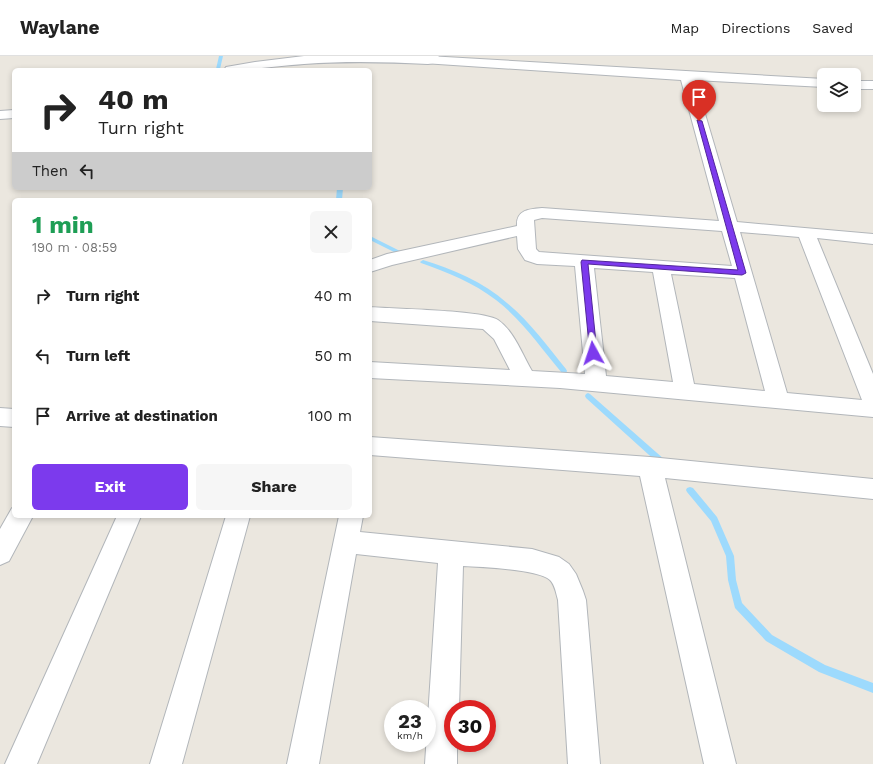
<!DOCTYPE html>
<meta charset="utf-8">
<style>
body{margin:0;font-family:"Work Sans",sans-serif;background:#f6f6f6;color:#222;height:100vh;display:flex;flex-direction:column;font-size:15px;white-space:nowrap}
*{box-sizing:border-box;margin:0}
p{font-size:13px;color:#767676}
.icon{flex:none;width:22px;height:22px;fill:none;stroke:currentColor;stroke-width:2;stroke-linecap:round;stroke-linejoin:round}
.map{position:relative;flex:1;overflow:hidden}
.details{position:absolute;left:12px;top:142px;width:360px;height:320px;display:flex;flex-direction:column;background:#fff;border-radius:6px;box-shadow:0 2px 6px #0003}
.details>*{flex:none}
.banner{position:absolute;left:12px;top:12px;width:360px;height:122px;border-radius:6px;box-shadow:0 2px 6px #0003;background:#fff;color:#222;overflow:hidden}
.controls{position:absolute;left:817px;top:12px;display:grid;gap:8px}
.controls a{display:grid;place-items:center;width:44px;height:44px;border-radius:6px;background:#fff;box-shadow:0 2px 6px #0003;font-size:20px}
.speed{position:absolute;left:384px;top:644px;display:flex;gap:8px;font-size:20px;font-weight:700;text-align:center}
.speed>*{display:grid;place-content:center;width:52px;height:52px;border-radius:50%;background:#fff;box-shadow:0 2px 6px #0003;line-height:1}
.speed small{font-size:10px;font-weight:400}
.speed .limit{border:6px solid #d22;background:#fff;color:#111}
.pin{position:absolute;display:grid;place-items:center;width:34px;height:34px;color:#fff;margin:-41px -17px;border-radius:50% 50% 50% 0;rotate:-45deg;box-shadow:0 0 4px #0007}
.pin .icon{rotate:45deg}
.me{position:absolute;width:44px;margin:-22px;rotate:355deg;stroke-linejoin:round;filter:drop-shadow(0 0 3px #0008)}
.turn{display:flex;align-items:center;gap:14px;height:84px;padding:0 20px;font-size:18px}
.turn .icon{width:52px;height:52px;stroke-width:2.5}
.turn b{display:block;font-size:28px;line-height:34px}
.then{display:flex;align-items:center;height:38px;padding:0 20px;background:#0003;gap:8px;font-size:15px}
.round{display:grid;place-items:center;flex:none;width:42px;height:42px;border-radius:6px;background:#f6f6f6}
.head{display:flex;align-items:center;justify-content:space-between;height:68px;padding:0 20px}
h1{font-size:24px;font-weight:700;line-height:30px;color:#1e9e55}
.action{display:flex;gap:8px;margin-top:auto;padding:8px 20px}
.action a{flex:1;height:46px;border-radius:6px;background:#7c3aed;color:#fff;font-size:16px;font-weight:700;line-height:46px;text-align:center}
.action a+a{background:#f6f6f6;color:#222}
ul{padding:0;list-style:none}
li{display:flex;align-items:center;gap:12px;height:60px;padding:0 20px}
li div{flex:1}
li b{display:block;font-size:15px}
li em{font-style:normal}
header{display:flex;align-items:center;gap:24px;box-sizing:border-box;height:56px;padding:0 20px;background:#fff;border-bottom:1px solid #e0e0e0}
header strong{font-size:19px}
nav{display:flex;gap:22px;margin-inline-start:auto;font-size:14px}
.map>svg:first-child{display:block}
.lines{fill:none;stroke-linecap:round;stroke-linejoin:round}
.stream{fill:#9ddafd;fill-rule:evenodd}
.street-casing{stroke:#b2b6ba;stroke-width:2}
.secondary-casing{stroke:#b1b5ba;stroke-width:2}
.street{fill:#fff;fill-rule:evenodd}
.secondary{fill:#fff;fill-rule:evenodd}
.route{fill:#7c3aed;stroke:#51269a}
</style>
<header>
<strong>Waylane</strong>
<nav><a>Map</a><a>Directions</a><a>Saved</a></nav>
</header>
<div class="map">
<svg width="873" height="708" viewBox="0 0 873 708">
<rect width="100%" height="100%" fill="#ebe7df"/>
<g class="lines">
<path class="stream" d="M219,0H223L220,13L217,14L216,13Z
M337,132H343L342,144H336Z
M370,180L404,197L405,198L404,199H400L370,184Z
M423,204C452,213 484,226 507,247C530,266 548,291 566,313L567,315L566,317H562C541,292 522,264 496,244C474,227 447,216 421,207L420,206Z
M588,337L590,338L665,404L666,406L665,408L662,409L659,408L586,342L585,340L586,338Z
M690,431L693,432L717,461L734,500L736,524L742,547L772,579L825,609L873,627V637L819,616L766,585L735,552L728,524L726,500L711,465L687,436L686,434L687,432Z"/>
<g class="street-casing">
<path id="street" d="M428,0L824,23V31L695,24L737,166L873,178V188L817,182L873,318V361L560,332L370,322V306L510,314L494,283L483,273L370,265V251C393,253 483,254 498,264C514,275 522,298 532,315L585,318L575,210L537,208L525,204L518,193L517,180L392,209L370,216V204L387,198L517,170C516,154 529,153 542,152L719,165L681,24L423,7L422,4L423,1ZM542,162L722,175L732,210L539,196L536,193L534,164ZM740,176L799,181L862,344L787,337ZM594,212L653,216L673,326L606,320ZM671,218L735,222L765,335L694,328Z
M854,25H873V33H854Z
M0,352L14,353V371L0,370Z
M370,381L650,401L873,423V443L665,422L736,708H704L640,420L370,399Z
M12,452H14V460H33L9,505L0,509V473Z
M117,460H141L37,708H5Z
M226,460H250L182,708H150Z
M339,460H363L360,476L532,493L559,501L569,508L576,518L583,535L586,544L600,708H568L558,544C556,537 555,529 550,524C538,513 481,511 463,510L459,653H453V687H457V708H425L438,507L356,498L319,708H287Z"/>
</g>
<g class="secondary-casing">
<path id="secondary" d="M304,0H439L433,7L428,8C387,6 346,5 304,8C278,10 252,14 224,14L226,11L255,6Z
M14,54V62L0,63V55Z"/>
</g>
<use href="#street" class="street"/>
<use href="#secondary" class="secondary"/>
</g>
<path class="route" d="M697,64L702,65L746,217L742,219L588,208L597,297L596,299H590L581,206L582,204L738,214Z"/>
</svg>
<div class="controls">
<a><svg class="icon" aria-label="layers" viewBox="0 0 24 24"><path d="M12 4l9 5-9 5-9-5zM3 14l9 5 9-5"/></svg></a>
</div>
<div class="speed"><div>23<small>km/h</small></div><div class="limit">30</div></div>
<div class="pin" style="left:699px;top:65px;background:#d93025"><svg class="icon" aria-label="arrive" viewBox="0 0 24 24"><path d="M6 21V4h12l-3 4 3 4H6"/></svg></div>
<svg class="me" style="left:593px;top:297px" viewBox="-20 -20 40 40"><path d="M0-17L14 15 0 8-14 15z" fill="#7c3aed" stroke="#fff" stroke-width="4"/></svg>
<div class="banner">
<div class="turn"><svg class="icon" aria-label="right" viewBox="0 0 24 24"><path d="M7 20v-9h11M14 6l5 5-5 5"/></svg><div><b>40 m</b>Turn right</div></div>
<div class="then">Then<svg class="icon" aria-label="left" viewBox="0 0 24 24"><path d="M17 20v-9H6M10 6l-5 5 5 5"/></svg></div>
</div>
<section class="details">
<div class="head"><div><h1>1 min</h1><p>190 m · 08:59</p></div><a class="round"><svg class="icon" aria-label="close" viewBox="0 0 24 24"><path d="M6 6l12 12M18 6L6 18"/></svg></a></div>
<ul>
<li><svg class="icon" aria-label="right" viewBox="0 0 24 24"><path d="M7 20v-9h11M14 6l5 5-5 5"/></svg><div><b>Turn right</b></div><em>40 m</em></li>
<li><svg class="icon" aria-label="left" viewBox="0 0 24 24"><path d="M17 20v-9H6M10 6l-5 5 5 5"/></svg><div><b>Turn left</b></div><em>50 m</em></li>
<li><svg class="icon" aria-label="arrive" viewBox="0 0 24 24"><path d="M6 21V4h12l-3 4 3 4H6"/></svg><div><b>Arrive at destination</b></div><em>100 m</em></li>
</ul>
<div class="action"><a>Exit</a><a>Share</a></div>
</section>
</div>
